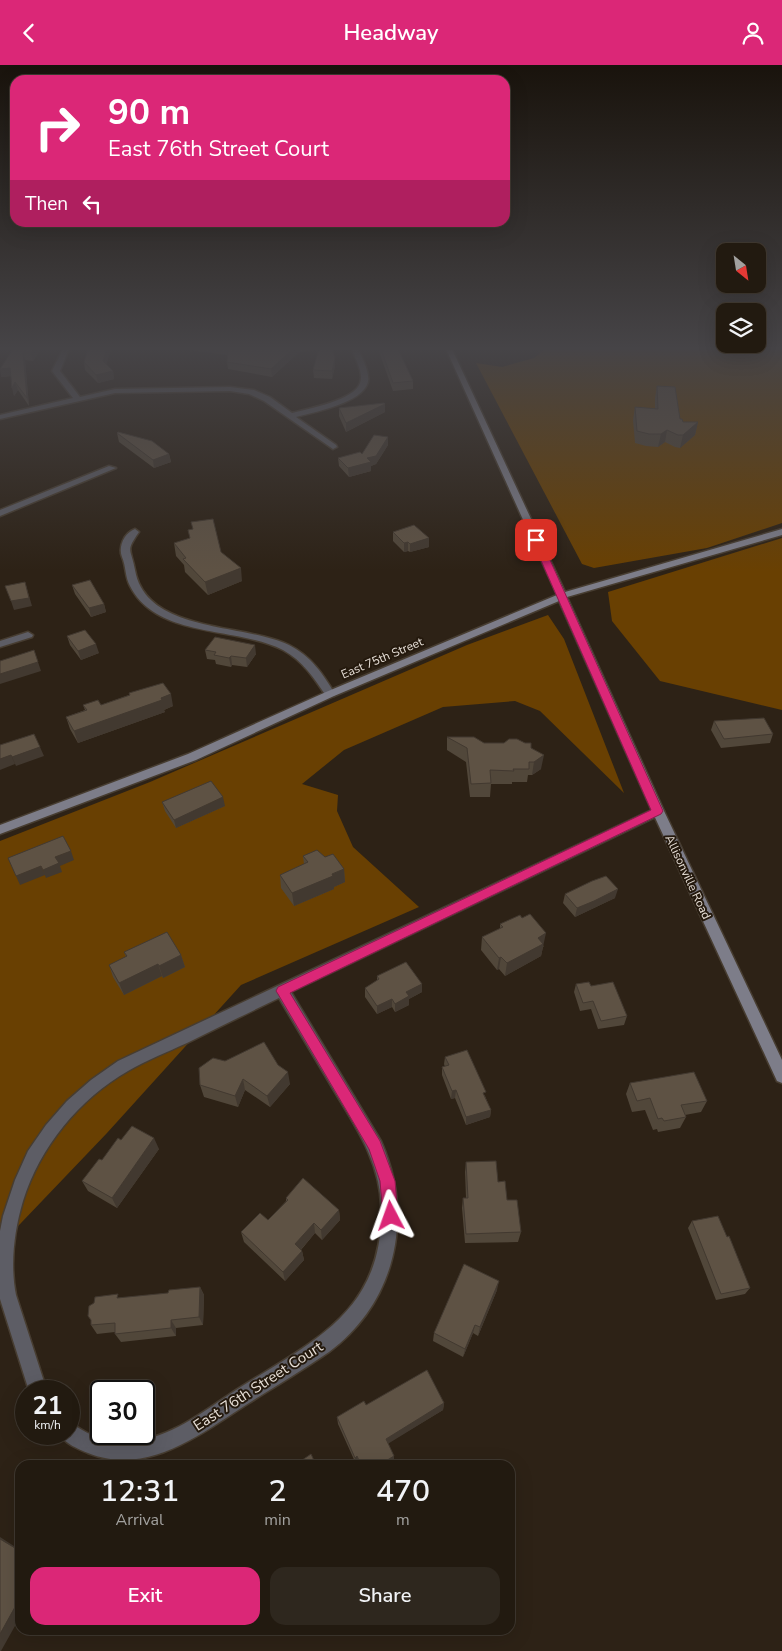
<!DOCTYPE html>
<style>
body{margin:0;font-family:"Nunito Sans",sans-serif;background:#2e271e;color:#f1f3f6;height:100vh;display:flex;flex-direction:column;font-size:19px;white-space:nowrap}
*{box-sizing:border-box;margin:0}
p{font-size:16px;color:#a2a19f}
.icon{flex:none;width:28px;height:28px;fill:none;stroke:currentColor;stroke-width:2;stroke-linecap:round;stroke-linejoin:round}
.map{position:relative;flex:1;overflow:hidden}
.sheet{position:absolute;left:15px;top:1395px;width:500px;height:175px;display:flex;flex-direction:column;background:#221a10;border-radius:15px;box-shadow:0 5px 20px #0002,0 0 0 1px #3f3830}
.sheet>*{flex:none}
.guide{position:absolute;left:10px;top:10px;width:500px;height:152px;border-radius:15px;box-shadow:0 5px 20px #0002,0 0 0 1px #3f3830;background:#db2777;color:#fff;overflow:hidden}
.needle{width:32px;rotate:150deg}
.tools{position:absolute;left:716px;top:178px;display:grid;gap:10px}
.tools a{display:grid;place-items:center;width:50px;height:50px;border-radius:10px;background:#221a10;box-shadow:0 5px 20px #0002,0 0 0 1px #3f3830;font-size:25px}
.speed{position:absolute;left:15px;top:1315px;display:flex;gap:10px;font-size:25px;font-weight:700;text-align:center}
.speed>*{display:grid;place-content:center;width:65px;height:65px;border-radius:50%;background:#221a10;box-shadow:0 5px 20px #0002,0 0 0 1px #3f3830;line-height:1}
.speed small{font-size:12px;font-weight:400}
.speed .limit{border:2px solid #111;border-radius:8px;background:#fff;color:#111}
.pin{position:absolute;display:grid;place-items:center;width:42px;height:42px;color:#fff;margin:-21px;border-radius:10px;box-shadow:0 2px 8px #0006}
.me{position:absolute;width:55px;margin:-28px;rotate:356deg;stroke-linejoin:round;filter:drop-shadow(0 0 4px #0008)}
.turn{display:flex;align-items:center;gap:18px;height:105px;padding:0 15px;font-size:22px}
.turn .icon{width:65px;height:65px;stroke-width:2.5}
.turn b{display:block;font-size:35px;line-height:42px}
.then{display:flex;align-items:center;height:48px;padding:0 15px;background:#0003;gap:10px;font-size:19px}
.eta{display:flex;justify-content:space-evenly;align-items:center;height:85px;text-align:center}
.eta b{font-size:30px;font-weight:600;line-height:35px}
.cta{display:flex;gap:10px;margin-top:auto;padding:10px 15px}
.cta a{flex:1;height:58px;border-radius:15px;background:#db2777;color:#fff;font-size:20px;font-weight:600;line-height:58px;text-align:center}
.cta a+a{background:#2e271e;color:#f1f3f6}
header{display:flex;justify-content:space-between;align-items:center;height:65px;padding:0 15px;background:#db2777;color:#fff;font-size:22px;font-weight:600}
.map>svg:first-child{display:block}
.forest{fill:#694002}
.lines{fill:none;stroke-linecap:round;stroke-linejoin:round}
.street-casing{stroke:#473d31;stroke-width:3}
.secondary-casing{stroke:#473d31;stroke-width:3}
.street{fill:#5d5d65;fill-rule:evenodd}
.secondary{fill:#7d7d89;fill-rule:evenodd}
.wall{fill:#51473a}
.shaded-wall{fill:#423930}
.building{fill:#5e5244;stroke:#423930}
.route{fill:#db2777;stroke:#8e194d}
.labels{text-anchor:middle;stroke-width:4;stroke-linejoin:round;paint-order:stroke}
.street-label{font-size:12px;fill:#e8e0d8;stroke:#24190d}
.near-street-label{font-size:15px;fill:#e8e0d8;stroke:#24190d}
</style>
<header><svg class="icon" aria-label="back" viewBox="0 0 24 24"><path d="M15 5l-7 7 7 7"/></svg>Headway<svg class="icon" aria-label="person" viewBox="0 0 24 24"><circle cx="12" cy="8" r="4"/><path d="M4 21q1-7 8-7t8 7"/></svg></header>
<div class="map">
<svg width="782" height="1586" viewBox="0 0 782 1586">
<rect width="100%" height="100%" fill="#2d2216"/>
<path class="forest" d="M545,284H782V458L707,483L594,503L582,499L476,298L502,302L534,293Z
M782,473V645L660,616L612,556L608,527Z
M548,550L564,574L624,728L540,646L515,636L443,642L344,685L302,719L338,730L337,746L353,782L419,842L241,920L107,1068L0,1180V776L150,717L467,580Z"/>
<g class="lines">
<g class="street-casing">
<path id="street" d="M63,284H69L60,306L80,332L115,324L230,322L254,325L270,332L292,348C307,344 355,335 360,318C364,308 355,294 352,284H358C362,293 370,307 368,317C363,338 314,347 296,352L336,380L337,382L333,384L264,336L249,329L230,326L115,328L0,354V350L73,333L52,306Z
M109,401L116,403L0,451V445Z
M135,464L139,467C125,487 131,483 135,505C146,568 243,558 289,580C311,591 323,609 335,629L334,631H326C314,613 303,596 283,585C236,561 157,574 130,521C125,512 126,501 122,492C118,482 124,468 135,464Z
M28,567L33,570L32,572L0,582V576Z
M658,742L662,743L664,746L662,749L291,927L381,1076C414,1151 397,1236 329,1287C303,1305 276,1321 249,1338C200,1369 148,1412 88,1388C78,1384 65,1379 60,1369H69V1358C77,1361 84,1367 92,1370C105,1376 120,1377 133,1376C170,1373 201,1348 230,1329C308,1278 385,1250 381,1141C380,1096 355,1061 333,1024C315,994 297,963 279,933C248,948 217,963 187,978C167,987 147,995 128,1006C79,1034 40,1082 23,1136C14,1166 10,1200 16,1230L47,1326H29L0,1234V1166L3,1151L15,1115L28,1086L46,1060L67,1036L91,1015L118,996Z"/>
</g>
<g class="secondary-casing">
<path id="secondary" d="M446,284H452L565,527L782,464V470L567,532L664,746L782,995V1018L777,1016L652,746L559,536L334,631L196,695L0,769V760L188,689L326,627L557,530Z"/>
</g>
<use href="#street" class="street"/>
<use href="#secondary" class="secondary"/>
</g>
<path class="wall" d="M13,284H41L33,296L25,295L29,341L18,325L14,331L11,311L1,312Z
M88,284H111L106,299L113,306L114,314L98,318L85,305L84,297Z
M188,284H332L335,301L332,314L314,313L313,305L319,285L299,287L272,312L228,304L227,297L228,290L188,285Z
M378,284H398L413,316V324L393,326Z
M657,321L680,354L683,357H698L695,370L680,383L675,382L665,377L658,382L646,381L635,378L633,355L635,342L655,344V333Z
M385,339V347L346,367L339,351V343Z
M117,368L169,389L171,397L154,403L119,377Z
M388,372V380L376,399L371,401V406L349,412L339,401L338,393L362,389Z
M393,467L429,482L410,487L408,486L404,487L393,476Z
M174,478L221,487L242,516L208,530L185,507L184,500L176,491Z
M72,520L104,539L106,547L91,552L75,529Z
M67,571L99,588L81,595L70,580Z
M205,585L256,589L247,602L232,600L231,602L216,599L215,595L207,594Z
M129,628L173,641L164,645L165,647L78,678L70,664L66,652L85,645L83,640H101L129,630Z
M714,656L773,669L770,678L721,683L711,665Z
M447,672L484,678L531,683L541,704L532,710H528L527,717H512V719H491L490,732H470L466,697L447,685Z
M162,737L225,741L176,763L165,746Z
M303,791L325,792L344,804L345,817L334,822V824L294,841L281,823L280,810L304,799Z
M565,829L615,833L575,852L563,838Z
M500,859L544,881L543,882L541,891L505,911L499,904L497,905L481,885L482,872L500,864Z
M124,887L181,890L185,902L163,913L162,911L124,930L113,912L109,900L126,892Z
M377,911L422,927L409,934V940L395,947L392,942L377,949L365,932V923L377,916Z
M576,919L591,921L627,951L624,960L598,964L591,944L580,946L574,927Z
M445,992L485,1031L491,1045L490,1052L466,1060L455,1033L451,1034L442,1010V1002H445L444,999Z
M225,996L278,1000L290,1019L270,1042L245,1025L238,1042L204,1032L200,1020Z
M630,1018L707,1036L701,1047L685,1050L686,1052L680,1063L658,1067L657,1064L653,1065L645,1045L632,1047L626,1029Z
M121,1075L159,1084L117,1143L88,1126L82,1116Z
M466,1097L498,1117L507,1135L521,1167L518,1177L465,1178L462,1143L463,1133H466L465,1107Z
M286,1133L339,1145L340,1155L322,1175L315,1168L301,1185L302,1186L304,1195L285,1216L244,1177L241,1167L268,1155L286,1136Z
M692,1156L727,1172L750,1223L745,1229L716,1235L688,1163Z
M200,1222L204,1230L203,1260L176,1263V1271L121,1277L115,1269V1267L97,1269L91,1260V1255L88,1251L120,1233L168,1228Z
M497,1225L478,1271L473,1268L463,1292L433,1276L434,1268Z
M444,1338L443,1345L388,1378L394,1391V1397L388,1400H359L358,1397L356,1399L338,1359L337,1352Z"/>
<path class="shaded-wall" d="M34,284H41L33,296L31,288Z
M107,284H111L105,304L103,296Z
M293,284H298L299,287L272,312L271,304Z
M23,288L25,295L29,341L27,333Z
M335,293V301L332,314V306Z
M10,303L12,311L1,312L0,304Z
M113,306L114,314L98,318L96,310Z
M15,317L18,325L14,331L12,323Z
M385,339V347L346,367V358Z
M698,357L695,370L680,383L683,370Z
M667,365L665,377L658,382L661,369Z
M388,372V380L376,399L371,401V406L349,412L348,403L367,393Z
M169,389L171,397L154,403L153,395Z
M429,473V482L410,487V479Z
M408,477V486L404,487V478Z
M241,503L242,516L208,530L205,517Z
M25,517L32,541L14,545L11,536Z
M104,539L106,547L91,552L89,543Z
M96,579L99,588L81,595L78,586Z
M255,580L256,589L247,602L246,593Z
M34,585L41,606L0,619V609Z
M231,591L232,600L231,602L229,593Z
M171,629L173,641L164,645L165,647L78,678L74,666Z
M40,682L44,691L16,701L12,692Z
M11,690L15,699L0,705V694Z
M544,690L541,704L532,710L534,697Z
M223,732L225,741L176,763L174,755Z
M71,786L74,795L60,801L62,807L46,813L43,805L55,792Z
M41,801L45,810L20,820L16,811Z
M344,804L345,817L334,822V824L294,841L292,828Z
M618,824L615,833L575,852L577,843Z
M546,868L541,891L505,911L507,898L538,873Z
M181,890L185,902L163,913L159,901Z
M501,892L499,904L497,905L499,893Z
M158,899L162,911L124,930L119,918Z
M422,919V927L409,934V940L395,947V939L406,927Z
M392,934V942L377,949V941Z
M288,1007L290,1019L270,1042L267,1031Z
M243,1014L245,1025L238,1042L235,1031Z
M456,1025L455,1033L451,1034L452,1026Z
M491,1045L490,1052L466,1060V1052Z
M154,1073L159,1084L117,1143L112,1133Z
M339,1145L340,1155L322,1175L321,1165Z
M314,1158L315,1168L297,1189L295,1179Z
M302,1186L304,1195L285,1216L283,1207Z
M499,1216L497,1225L478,1271L480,1262Z
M200,1222L204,1230L203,1260L199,1252Z
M171,1255L176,1263V1271L171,1263Z
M475,1260L473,1268L463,1292L465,1284Z
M444,1338L443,1345L386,1380V1374Z
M357,1391L358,1397L356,1399L355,1393Z
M394,1391V1397L388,1400H379Z
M0,1472L20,1485V1486L0,1474Z
M20,1533V1552L1,1586H0V1569Z"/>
<path class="building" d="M13,284H34L31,288H23L27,333L15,317L12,323L10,303L0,304Z
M88,284H107L103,296L113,306L96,310L84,297Z
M228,284H293L271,304L227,297Z
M319,284H332L335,293L332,306L313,305Z
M381,284H398L413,316L393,318Z
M657,321L675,322L680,354H682L683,357H698L683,370H678L667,365L661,369H649L637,366L635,342L658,344Z
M384,338L385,339L346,358L339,343Z
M118,367L152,376L169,389L153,395L117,368Z
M374,370L388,372L376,391L367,393L371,397L348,403L338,393L360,387L362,389Z
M213,454L221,487L241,503L205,517L183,494L186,493L174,478L190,473L188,465L193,464L191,457Z
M414,460L429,473L410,479L408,477L404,478L393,467Z
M90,515L104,539L89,543L72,520Z
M25,517L29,533L11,536L5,521Z
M85,565L96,579L78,586L67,571Z
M215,572L255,580L246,593L231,591L229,593L214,590L216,587L205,585Z
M34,585L38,597L0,609V596Z
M163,618L171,629L161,633L162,635L74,666L66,652L87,645L83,640L98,635L101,640L130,630L129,628Z
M764,653L773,669L724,674L714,656Z
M34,669L40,682L12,692L11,690L0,694V680Z
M447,672H474L484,678H504L509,674H517L525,678H531V683L544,690L534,697H529V704H513L514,706L490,705L491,718L471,719L467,683Z
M211,716L223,732L174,755L162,737Z
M63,771L71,786L55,792L59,798L43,805L41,801L16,811L8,793Z
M317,785L325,792L333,789L344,804L332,809L333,811L292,828L280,810L308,797L303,791Z
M606,811L618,824L594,836L577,843L565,829L592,816Z
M530,849L546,868L538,873L543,879L507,898L501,892L499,893L482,872L503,862L500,859L520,850L522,853Z
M167,867L181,890L159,901L158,899L119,918L109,900L127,891L124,887Z
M406,897L422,919L406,927L409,931L395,939L392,934L377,941L365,923L379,914L377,911Z
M589,917L591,921L613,917L627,951L601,956L593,936L583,938L576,919Z
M264,977L278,1000L288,1007L267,1031L243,1014L235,1031L200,1020L199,1003L213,993L225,996Z
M467,985L486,1027L483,1028L491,1045L466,1052L456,1025L452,1026L442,1002L449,1000L445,992Z
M694,1007L707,1036L681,1040L686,1052L664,1056L662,1053L658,1054L650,1033L637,1036L630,1018Z
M132,1061L154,1073L112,1133L82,1116L99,1094L102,1095L118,1073L121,1075Z
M496,1096L498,1117L505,1116L507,1135H517L521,1167L466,1169L463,1133H468L466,1097Z
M303,1113L339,1145L321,1165L314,1158L295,1179L302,1186L283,1207L241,1167L260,1148L268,1155L288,1135L286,1133Z
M718,1151L727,1172L729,1171L750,1223L721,1229L692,1156Z
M464,1199L499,1216L480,1262L475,1260L465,1284L434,1268Z
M200,1222L199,1252L171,1255V1263L115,1269V1258L91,1260V1255L88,1251L89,1241L94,1238L95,1232L118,1229L117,1233L168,1228L169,1225Z
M427,1305L444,1338L386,1374L394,1391L379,1400H361L357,1391L355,1393L337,1352L364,1336L366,1340Z
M311,1389L316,1400H295Z
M0,1474L20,1486V1533L0,1569Z"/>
<linearGradient id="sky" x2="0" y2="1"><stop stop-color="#19130c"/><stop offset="0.56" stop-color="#464447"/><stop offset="1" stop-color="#464447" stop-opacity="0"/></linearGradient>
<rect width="782" height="506" fill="url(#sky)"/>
<path class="route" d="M536,472L541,475L663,746L661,749L290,928L380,1076L395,1116L398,1151L396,1156L391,1158L386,1156L383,1151L380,1116L369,1084L278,929L276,926L278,922L651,745L532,475Z"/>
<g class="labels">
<g class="street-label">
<text transform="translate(382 593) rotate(-23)" y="4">East 75th Street</text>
<text transform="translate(688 812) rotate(65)" y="4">Allisonville Road</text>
</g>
<g class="near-street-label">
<text transform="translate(258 1321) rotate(-33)" y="5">East 76th Street Court</text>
</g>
</g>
</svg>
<div class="tools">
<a><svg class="needle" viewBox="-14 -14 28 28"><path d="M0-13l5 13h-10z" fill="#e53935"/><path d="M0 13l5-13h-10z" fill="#a2a19f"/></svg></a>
<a><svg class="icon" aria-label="layers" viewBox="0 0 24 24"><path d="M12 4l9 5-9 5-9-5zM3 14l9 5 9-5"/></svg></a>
</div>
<div class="speed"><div>21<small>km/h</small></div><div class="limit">30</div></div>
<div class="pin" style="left:536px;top:475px;background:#d93025"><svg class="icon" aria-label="arrive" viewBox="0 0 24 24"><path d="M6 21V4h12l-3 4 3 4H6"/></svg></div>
<svg class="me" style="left:391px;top:1151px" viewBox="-20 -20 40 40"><path d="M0-17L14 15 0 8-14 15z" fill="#db2777" stroke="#fff" stroke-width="4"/></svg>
<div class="guide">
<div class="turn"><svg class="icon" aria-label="right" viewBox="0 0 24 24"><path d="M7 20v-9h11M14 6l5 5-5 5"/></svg><div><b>90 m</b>East 76th Street Court</div></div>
<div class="then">Then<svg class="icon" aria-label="left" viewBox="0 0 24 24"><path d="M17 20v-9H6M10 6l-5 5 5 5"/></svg></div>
</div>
<section class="sheet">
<div class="eta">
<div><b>12:31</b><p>Arrival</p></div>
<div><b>2</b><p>min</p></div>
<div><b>470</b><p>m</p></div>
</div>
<div class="cta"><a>Exit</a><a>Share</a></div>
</section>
</div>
